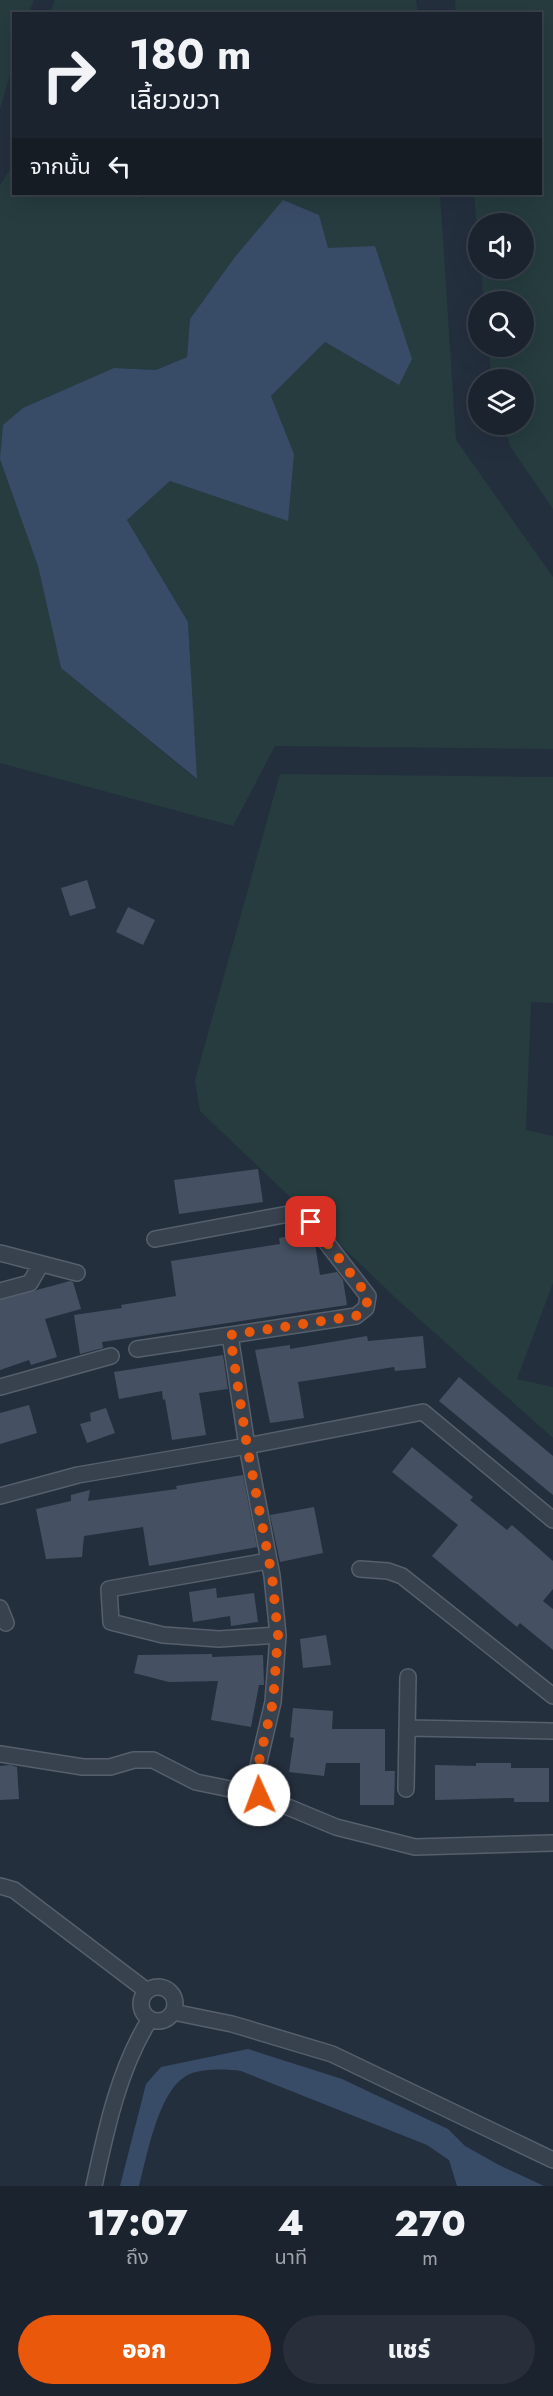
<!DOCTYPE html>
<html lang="th">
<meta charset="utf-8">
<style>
body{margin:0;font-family:Jost,"Noto Sans Thai",sans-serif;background:#282f3a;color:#f1f3f6;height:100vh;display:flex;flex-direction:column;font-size:22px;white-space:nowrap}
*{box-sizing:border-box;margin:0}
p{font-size:20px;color:#a0a4aa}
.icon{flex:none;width:33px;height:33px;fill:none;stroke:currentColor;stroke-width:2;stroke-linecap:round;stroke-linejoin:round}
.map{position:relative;height:2186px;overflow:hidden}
.drawer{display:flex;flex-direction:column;background:#1b232e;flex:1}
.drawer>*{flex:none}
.guide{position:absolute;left:12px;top:12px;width:530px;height:183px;border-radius:0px;box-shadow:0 6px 24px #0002,0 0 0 2px #39404a;background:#1b232e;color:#f1f3f6;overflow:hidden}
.tools{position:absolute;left:468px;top:213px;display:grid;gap:12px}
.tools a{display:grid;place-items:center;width:66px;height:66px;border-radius:50%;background:#1b232e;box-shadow:0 6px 24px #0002,0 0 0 2px #39404a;font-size:30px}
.pin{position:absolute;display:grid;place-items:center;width:51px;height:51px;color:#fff;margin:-26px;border-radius:12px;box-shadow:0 3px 9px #0006}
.me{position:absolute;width:66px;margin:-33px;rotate:358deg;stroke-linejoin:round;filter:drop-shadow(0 0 4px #0008)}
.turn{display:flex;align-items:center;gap:21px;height:126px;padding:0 18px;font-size:27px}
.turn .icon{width:78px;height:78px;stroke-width:2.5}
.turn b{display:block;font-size:42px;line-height:51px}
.then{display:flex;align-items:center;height:57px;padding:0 18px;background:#0003;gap:12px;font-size:22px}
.eta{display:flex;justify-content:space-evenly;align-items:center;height:102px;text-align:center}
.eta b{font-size:36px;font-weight:800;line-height:42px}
.button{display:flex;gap:12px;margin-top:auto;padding:12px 18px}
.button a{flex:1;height:69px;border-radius:36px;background:#ea580c;color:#fff;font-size:24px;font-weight:800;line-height:69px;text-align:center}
.button a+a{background:#282f3a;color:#f1f3f6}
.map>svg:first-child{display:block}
.green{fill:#263c3f;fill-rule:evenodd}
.water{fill:#394c67}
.building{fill:#455162}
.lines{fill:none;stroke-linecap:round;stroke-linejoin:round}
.minor-casing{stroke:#565f6c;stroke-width:18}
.minor{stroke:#38414e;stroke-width:15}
.route{stroke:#ea580c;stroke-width:10;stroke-dasharray:0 18}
</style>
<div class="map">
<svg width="553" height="2186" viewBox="0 0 553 2186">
<rect width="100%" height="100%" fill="#242f3e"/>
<path class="green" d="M0,0H34L29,13L14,14L13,65L0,109Z
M55,0H416L418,13H50Z
M455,0H553V509L510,446L504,425L524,424V380L492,379L488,347L524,346V302L484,301L481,269L524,268V224H478V243L474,194H540V14L456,13Z
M13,165L14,194H129L144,198L145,194H440L456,440L553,577V749L275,746L233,826L0,763V185ZM375,246L387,286L399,385L325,342L271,396L294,454L170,481L127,520L188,622L196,779L61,668L38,566L114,368L156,370L187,357L190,319Z
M280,774L553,777V1003L531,1002L526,1130L553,1136V1283L517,1379L553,1387V1438L401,1303L200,1111L195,1080Z"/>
<path class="water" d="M283,200L319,215L328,248L375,246L412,359L399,385L325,342L271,396L294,454L288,521L170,481L127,520L188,622L197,779L61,668L38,566L0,459L3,425L23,408L114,368L156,370L187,357L190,319L235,257Z
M248,2049L342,2079L448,2129L465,2146L499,2165L544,2186H457L449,2160L427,2145L241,2071C227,2069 199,2068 186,2076C158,2092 147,2156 139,2186H120L146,2084L161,2067Z"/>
<path class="building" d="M87,880L96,908L70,916L61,888Z
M128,907L155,920L143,945L116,932Z
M258,1169L263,1202L179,1214L174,1180Z
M307,1233L315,1244L320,1275L337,1272L343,1280L347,1305L102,1342L103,1348L80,1354L74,1315L122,1308L121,1305L176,1296L171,1261L280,1244L279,1238Z
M70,1281L73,1282L81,1309L45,1319L57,1357L31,1365L29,1360L0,1370V1300Z
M367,1336L368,1341L423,1336L426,1368L395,1371L394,1367L298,1382L304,1418L270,1423L255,1350L290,1345V1349Z
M223,1355L228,1389L199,1393L206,1435L172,1440L165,1399L163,1400L162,1391L119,1399L114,1372Z
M459,1377L553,1456V1495L439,1401Z
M29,1405L37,1433L0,1444V1413Z
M106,1408L115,1433L87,1443L80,1424L91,1421L90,1413Z
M412,1447L473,1497L470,1500L507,1530L512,1525L553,1561V1589L543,1601L553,1609V1650L520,1623L517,1627L432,1556L458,1525L392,1472Z
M243,1475L257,1547L149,1566L143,1527L84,1536L82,1557L46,1559L36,1509L71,1501V1495L90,1490L88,1501L177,1489L176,1486Z
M314,1507L323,1553L280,1562L270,1515Z
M216,1588L217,1598L254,1593L258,1622L231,1626L230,1616L193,1622L189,1592Z
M326,1635L331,1665L303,1668L300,1639Z
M212,1654V1657L263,1655L264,1685H259L251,1727L211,1720L218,1681L169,1682L134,1673L138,1655Z
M293,1708L333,1711L332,1729H385V1771H395L394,1805H360V1763H326L324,1776L289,1772L294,1738L290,1737Z
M476,1763H511V1768H549V1802H514V1798L435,1800V1765L476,1766Z
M10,1765L17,1767L19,1799L0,1800V1766Z"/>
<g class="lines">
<g class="minor-casing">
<path id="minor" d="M0,1253L77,1273
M0,1291L30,1283L41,1264
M230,1335L247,1446L272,1576L278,1635L273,1702L257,1770L259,1795
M137,1349L356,1316L366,1308L368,1296L305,1215L294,1213L155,1239
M0,1387L111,1356
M0,1496L78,1475L247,1446L423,1412L553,1520
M268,1561L109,1589L111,1622L163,1635L219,1639L278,1635
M360,1569L388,1571L402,1576L553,1696
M0,1608L6,1623
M409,1728L553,1731
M0,1754L83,1767H110L134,1760H153L196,1782L259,1795L336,1827L415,1847L553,1843
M406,1789L408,1677
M0,1886L14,1890L147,1991
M141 2004a17 17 0 1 1 34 0a17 17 0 1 1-34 0Z
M173,2012L232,2024L332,2054L553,2160
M94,2186C106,2130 119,2068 150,2019"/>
</g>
<use href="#minor" class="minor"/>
</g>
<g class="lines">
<path class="route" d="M259,1795L257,1770L273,1702L278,1635L272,1576L247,1446L230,1335L356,1316L366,1308L368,1296L311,1222"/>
</g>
</svg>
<div class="tools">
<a><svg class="icon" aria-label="sound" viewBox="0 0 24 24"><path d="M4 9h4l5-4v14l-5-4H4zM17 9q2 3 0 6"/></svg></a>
<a><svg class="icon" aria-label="search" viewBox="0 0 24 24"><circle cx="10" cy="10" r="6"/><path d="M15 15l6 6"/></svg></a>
<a><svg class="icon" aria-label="layers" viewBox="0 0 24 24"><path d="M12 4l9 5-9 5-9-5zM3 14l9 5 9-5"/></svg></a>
</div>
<div class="pin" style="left:311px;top:1222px;background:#d93025"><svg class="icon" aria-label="arrive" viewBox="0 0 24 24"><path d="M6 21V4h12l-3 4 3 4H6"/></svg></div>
<svg class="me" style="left:259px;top:1795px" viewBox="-20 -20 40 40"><circle r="19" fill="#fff"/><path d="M0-13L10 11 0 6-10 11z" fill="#ea580c"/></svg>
<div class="guide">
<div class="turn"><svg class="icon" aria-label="right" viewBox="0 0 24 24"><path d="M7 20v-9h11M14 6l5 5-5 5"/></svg><div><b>180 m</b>เลี้ยวขวา</div></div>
<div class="then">จากนั้น<svg class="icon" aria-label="left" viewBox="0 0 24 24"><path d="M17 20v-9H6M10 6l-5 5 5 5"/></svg></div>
</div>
</div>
<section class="drawer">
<div class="eta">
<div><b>17:07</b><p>ถึง</p></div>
<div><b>4</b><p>นาที</p></div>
<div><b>270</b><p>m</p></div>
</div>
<div class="button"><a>ออก</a><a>แชร์</a></div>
</section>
